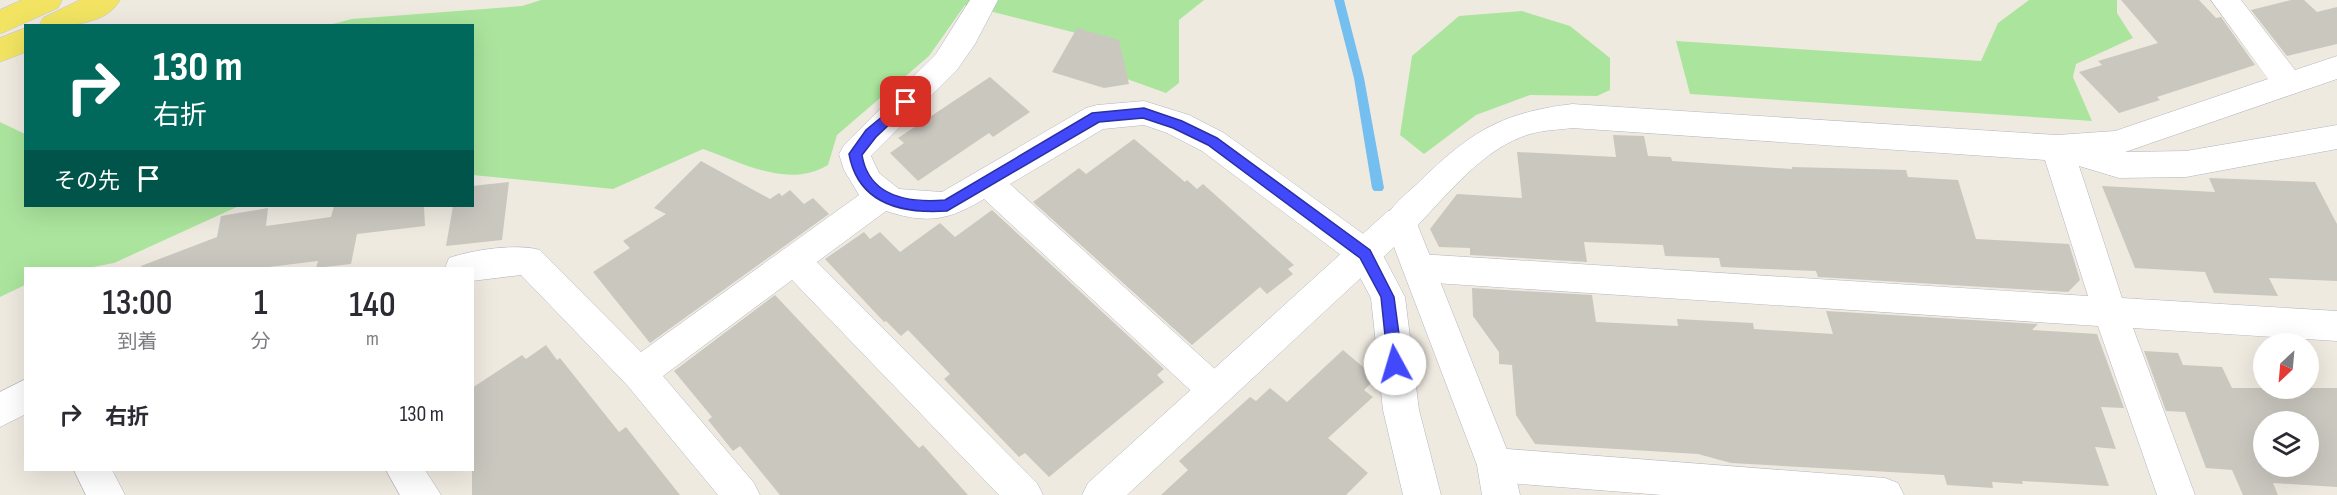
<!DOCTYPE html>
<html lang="ja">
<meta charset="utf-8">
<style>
body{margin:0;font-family:"Sofia Sans Condensed","Noto Sans JP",sans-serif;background:#f7f7f7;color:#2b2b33;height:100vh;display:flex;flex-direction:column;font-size:22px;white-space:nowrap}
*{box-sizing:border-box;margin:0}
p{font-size:20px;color:#7c7c81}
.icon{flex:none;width:33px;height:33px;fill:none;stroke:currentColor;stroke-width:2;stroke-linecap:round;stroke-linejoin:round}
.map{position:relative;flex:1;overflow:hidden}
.drawer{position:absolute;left:24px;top:267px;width:450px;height:204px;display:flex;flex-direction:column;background:#fff;border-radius:0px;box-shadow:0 6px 24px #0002}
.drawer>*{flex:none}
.top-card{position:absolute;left:24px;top:24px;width:450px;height:183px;border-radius:0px;box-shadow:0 6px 24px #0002;background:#00695c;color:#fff;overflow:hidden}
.needle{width:39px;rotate:206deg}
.fabs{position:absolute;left:2253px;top:333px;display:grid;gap:12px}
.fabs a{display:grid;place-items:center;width:66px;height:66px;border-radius:50%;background:#fff;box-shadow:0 6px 24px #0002;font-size:30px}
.pin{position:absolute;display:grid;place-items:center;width:51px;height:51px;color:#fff;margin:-26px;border-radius:12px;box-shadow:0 3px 9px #0006}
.me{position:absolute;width:66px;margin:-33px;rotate:354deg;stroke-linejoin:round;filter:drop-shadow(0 0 4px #0008)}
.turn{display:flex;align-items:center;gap:21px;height:126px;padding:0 30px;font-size:27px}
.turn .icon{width:78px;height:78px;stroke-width:2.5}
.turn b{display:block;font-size:42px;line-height:51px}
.then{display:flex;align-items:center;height:57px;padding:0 30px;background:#0003;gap:12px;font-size:22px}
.eta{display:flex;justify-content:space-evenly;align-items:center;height:102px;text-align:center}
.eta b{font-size:36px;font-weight:600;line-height:42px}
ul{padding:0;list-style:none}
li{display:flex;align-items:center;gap:18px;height:90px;padding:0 30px}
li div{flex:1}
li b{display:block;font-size:22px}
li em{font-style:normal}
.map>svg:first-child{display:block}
.green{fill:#abe59d}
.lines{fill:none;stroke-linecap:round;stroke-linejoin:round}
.stream{fill:#74bef0;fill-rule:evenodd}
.building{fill:#cac7bf;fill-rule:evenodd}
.street-casing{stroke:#b3b4c1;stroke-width:1}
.secondary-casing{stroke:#b3b4c1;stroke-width:1}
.primary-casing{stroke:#c8c8c8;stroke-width:1}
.street{fill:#fff;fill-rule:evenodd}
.secondary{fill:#fff;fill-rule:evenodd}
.primary{fill:#f2e462;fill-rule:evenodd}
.route{fill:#4149fb;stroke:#2a2fa3;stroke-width:1.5}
</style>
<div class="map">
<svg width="2337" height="495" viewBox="0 0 2337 495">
<rect width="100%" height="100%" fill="#efeae0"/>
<path class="green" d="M541,0H1204L1179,20V83L1166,93L1127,79L1080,34L965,5L929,56L837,135L828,165C788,189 743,163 703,149L613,189L473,175L472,26H325L352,19L522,6Z
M2029,0H2117V13L2133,38L2076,64L2073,77L2092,121L1690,94L1676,41L1981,61L1998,23Z
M1522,11L1570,26L1610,58V90L1597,96L1530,95L1476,115L1424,154L1400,135L1412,56L1459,16Z
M0,122L25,134L26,206H239L114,263L88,268H26L25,285L0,297Z"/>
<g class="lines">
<path class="stream" d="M1334,0H1344L1364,78L1384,188L1382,191H1374L1372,188L1354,78Z"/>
</g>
<path class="building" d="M2121,0H2199L2216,18L2221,17L2255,65L2157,97L2160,100L2119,113L2079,72L2102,65L2098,61L2158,43Z
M2291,0H2304L2317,12L2337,7V44L2287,56L2251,10Z
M1077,28L1119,40L1129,84L1104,88L1052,72Z
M990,77L1030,112L993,137L989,133L918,181L890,153L904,143L898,138Z
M1613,135L1644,136L1648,156L1671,157L1672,161L1792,169V167L1906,170L1908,177L1958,180L1976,239L2069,244L2080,280L2068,292L1818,277L1816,271L1721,267L1719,258L1665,256L1663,245L1584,242L1587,262L1470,255V248L1439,247L1430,229L1457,194L1522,198L1517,152L1616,157Z
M1134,139L1185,182L1187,180L1197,189L1203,184L1294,265L1288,269L1293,274L1267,294L1260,287L1192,345L1033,202L1079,168L1086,174Z
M701,161L770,199L779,193L782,196L790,190L804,204L813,198L829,214L650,343L593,272L630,248L623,241L666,214L654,208Z
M2209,178L2315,182L2337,224V281L2269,278L2278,296L2214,293L2205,272L2135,268L2102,186L2215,192Z
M509,182L502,240L446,246L453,206H472V186Z
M334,206H424L425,226L357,234L351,264L316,268L318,261L261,268H142L141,266L217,237L221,216L268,208L266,226L331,217Z
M992,210L1164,369L1157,375L1164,382L1049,477L1025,453L1019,457L944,379L950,374L908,330L901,336L886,321L884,322L825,259L864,232L870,239L880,232L900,252L940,223L955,237Z
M1472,288L1592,295L1596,322L1678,326L1677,319L1753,323L1754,329L1833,334L1826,311L2038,324L2032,330L2097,334L2124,408L2101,407L2116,449L2095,447L2109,486L2022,481L2023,484L1992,482L1993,488L1947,485L1944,475L1731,463L1698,454L1535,444L1516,415L1512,365L1499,364V352L1473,316Z
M775,295L919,448L923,445L968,495H780L740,446L733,451L708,420L712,417L674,371Z
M546,345L557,360L560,358L619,432L626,427L680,495H472V388L522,355L526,359Z
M1343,350L1376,378L1364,390L1373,397L1328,438L1368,473L1346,495H1161L1188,470L1179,461L1250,397L1256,401L1270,388L1287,402Z
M2144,351L2178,353L2183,365L2222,367L2232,388H2337V487L2273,483L2278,495H2243L2232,470L2206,468L2185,412L2166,411ZM2264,422H2308V466H2264Z"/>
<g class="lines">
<g class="street-casing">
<path id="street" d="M970,0H998L975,44L957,70L871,156L879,173L899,189L942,192L1086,108L1097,105L1144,101L1189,115L1224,133L1377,244L1405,297L1419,410L1441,495H1403L1383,410L1371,298L1353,264L1202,151L1167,133L1144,125L1103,129L1010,184L1226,379L1232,390L1226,401L1214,406L1202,401L984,199C948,221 926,224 886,211L817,262L1037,483L1043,495H999L792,280L663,376L754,483L760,495H718L627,385L521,275L472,281V268H445L449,258C471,250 518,243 540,250L641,352L859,195L844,170L839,154L844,145L936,54Z
M2211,0H2241L2295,70L2337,56V79L2125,152L2186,151L2337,125V149L2186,177L2119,178L2079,166L2122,298L2337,311V341L2133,328L2195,495H2157L2098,326L1419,282L1407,278L1402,268L1407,258L1419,254L2088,296L2045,160L1572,128C1558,130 1544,130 1530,134C1482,148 1446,197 1412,231L1400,234L1388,231L1384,221C1391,206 1405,195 1417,184C1469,133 1499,113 1572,104L2057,135L2115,131L2268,79Z
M26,379V414L0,427V392Z
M1495,448L1885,478L1898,483L1904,495H1662L1495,482L1482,477L1477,465L1482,453Z
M74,470H112L125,495H86Z
M386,470H425L441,495H400Z"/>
</g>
<g class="secondary-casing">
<path id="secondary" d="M1400,208L1412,211L1416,221L1513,465L1520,495H1482L1477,465L1394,247L1127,495H1082L1088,483L1388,211Z"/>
</g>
<g class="primary-casing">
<path id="primary" d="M22,0H62L58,8L0,34V10Z
M80,0H120C106,26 65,26 39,26L43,18Z
M26,28V52L0,62V38Z"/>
</g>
<use href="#street" class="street"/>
<use href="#secondary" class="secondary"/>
<use href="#primary" class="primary"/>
</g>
<path class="route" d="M906,97L912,102L910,105L876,137L862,155C869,197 908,203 945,200L1092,113L1144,108L1182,121L1217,138L1370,250L1394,297L1403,364L1400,369H1390L1388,364L1381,297L1360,258L1208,145L1173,128L1143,118L1099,122L947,211C902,214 858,204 849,154L866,130Z"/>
</svg>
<div class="fabs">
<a><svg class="needle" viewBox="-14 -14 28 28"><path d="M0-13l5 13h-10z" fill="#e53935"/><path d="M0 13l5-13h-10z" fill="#7c7c81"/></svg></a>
<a><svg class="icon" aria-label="layers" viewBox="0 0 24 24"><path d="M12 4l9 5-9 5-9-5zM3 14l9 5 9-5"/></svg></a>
</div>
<div class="pin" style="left:906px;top:102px;background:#d93025"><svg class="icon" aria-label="arrive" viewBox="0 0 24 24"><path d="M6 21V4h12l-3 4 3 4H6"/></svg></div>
<svg class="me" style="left:1395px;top:364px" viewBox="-20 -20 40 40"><circle r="19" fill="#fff"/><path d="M0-13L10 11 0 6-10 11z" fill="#4149fb"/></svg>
<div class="top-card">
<div class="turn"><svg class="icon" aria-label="right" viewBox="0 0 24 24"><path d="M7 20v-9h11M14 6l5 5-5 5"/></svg><div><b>130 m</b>右折</div></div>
<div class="then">その先<svg class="icon" aria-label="arrive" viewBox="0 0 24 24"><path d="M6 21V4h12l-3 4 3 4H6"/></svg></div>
</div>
<section class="drawer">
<div class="eta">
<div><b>13:00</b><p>到着</p></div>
<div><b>1</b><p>分</p></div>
<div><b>140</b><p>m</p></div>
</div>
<ul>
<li><svg class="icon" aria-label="right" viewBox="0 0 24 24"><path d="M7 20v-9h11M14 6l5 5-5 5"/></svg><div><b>右折</b></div><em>130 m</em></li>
</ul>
</section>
</div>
